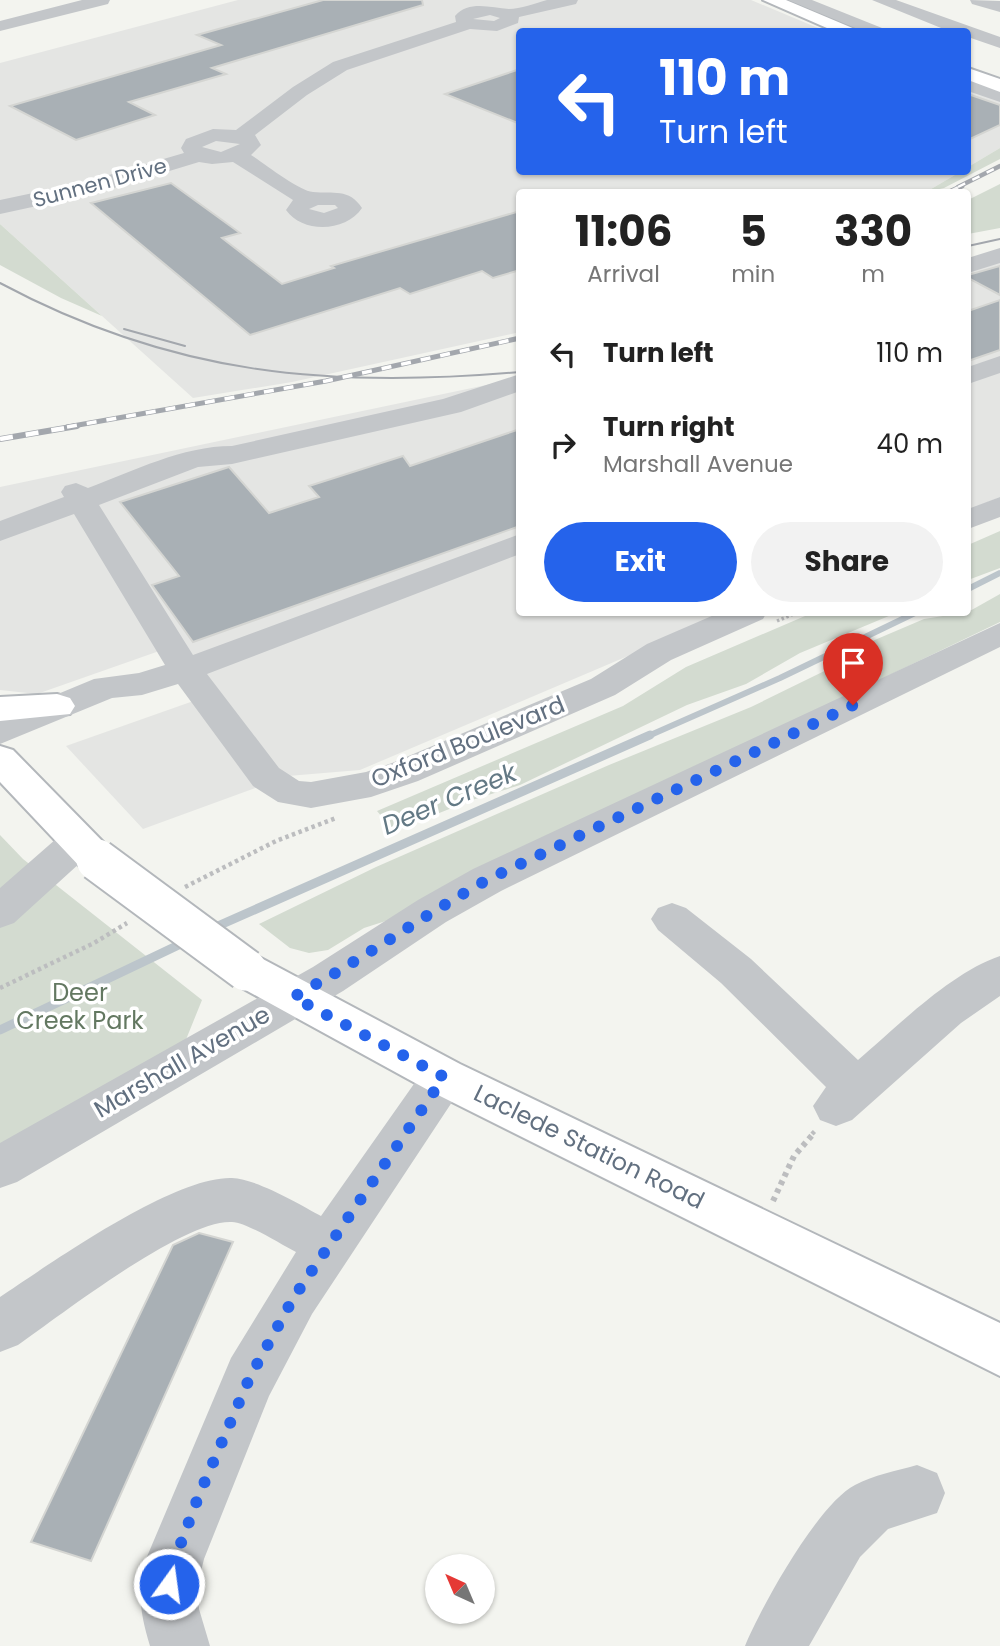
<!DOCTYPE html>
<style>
body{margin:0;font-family:Poppins,sans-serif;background:#f2f2f2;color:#222;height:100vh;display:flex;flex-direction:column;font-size:26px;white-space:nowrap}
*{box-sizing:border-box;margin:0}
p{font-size:23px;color:#767676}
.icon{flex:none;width:38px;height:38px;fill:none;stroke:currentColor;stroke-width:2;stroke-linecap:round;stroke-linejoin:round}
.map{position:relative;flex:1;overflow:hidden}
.sheet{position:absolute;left:516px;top:189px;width:455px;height:427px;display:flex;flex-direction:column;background:#fff;border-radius:7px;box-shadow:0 2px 5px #0004}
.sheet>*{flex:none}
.top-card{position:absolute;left:516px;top:28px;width:455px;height:147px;border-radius:7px;box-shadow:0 2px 5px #0004;background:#2563eb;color:#fff;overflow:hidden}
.needle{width:46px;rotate:316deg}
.buttons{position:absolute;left:425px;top:1554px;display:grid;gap:14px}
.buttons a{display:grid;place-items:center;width:70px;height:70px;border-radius:50%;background:#fff;box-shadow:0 2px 5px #0004;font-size:35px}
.pin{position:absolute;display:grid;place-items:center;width:60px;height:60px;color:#fff;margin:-72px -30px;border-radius:50% 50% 50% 0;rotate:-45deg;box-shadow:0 0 7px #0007}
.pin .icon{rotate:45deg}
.me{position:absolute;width:77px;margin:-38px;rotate:14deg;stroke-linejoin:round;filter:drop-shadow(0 0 5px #0008)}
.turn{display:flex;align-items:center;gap:24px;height:147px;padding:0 28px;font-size:32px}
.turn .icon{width:91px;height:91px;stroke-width:2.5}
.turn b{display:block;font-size:49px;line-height:60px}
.eta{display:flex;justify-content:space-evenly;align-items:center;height:119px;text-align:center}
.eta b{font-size:42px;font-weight:700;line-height:49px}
.action{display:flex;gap:14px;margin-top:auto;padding:14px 28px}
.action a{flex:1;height:80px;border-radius:42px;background:#2563eb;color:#fff;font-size:28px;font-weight:700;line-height:80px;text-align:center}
.action a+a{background:#f2f2f2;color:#222}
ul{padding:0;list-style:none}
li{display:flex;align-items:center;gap:21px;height:91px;padding:0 28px}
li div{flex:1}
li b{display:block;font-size:26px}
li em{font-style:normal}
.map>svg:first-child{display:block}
.built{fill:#e4e5e3}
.green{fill:#d3dbd0}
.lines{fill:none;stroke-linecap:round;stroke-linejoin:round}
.stream-far1{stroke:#bcc5cb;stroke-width:6}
.stream{stroke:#bcc5cb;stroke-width:9}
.building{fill:#a9b0b5;stroke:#d4d5d2;stroke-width:2}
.major-casing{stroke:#b3b7bb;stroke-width:4}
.path-far2{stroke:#bcbdbf;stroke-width:3.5;stroke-dasharray:2.5 2.5;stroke-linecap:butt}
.path-far1{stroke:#bcbdbf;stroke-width:4.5;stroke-dasharray:3.5 3.5;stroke-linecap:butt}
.path{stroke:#bcbdbf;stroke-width:6;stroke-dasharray:4.5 4.5;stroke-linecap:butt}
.minor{fill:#c3c6c9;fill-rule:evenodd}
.major{fill:#fff;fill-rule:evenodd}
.tram{stroke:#a3a7ad;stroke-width:2}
.rail-far2-casing{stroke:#a3a7ad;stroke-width:4.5}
.rail-far1-casing{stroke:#a3a7ad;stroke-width:5}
.rail-casing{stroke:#a3a7ad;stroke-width:6}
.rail-far2{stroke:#fff;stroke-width:2.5;stroke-dasharray:8;stroke-linecap:butt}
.rail-far1{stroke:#fff;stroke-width:3.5;stroke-dasharray:10;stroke-linecap:butt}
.rail{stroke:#fff;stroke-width:4.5;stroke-dasharray:13;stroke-linecap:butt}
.major-bridge-casing{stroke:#b3b7bb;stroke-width:45;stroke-linecap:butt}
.major-bridge{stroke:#fff;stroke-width:41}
.route{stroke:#2563eb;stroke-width:12;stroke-dasharray:0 21.6}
.labels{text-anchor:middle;stroke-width:7;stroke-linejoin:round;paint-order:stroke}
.far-street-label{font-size:21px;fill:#627080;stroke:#fff}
.street-label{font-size:24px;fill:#627080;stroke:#fff}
.park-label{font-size:24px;fill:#637861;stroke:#fff}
.water-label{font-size:26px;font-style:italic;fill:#637985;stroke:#fff}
</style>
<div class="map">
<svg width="1000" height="1646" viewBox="0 0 1000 1646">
<rect width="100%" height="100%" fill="#f3f4ef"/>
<path class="built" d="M238,0H751L825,31L520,32V172H960L926,192H520V332L292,382L193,398L0,224V63Z
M968,86L1000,99V148L968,167Z
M1000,252V497L968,510V263Z
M520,378V612L729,613L360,770L288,776L143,829L66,746L219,692L182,643L37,694L0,690V487Z"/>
<path class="green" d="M1000,148V159L944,188L926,192L960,172H968V167Z
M1000,184V228L968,234V200Z
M0,224L102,316L61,298L0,265Z
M1000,531V568L968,580V545Z
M1000,594V622L471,876L392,919L364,928L328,950L309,953L290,948L259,924L376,867L609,765L751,707L853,657L870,642L924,619L968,612Z
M812,613H896L800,653L746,684L687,705L520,785L472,800L394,831L377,811L623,706L686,667Z
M0,835L23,859L202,1000L185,1042L0,1147Z"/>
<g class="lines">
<path class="stream-far1" d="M968,589L1000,573
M646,737L780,678L917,612"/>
<path class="stream" d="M211,929L650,735
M0,1030L187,941"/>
</g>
<path class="building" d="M323,0H422L423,5L212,68L226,74L129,102L155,115L76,140L10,106L221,45L197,35Z
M520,69V124L445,94Z
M968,94L1000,105V125L968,140Z
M171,183L240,233L222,238L282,284L334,268L331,266L520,211V270L493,278L482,271L410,294L400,288L250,335L91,203Z
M1000,266V295L968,278V275Z
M1000,300V350L968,361V311Z
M520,429V526L193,642L152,585L179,576L120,502L229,467L269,513L319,497L309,486L403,456L410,466Z
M199,1233L233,1242L91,1561L31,1542L173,1245Z"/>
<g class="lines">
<g class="major-casing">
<path id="major" d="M763,0H786L862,32H836Z
M968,68L1000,79V92L968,80Z
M57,694L70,698L75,706L70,714L0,721V697Z
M0,746L13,750L111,850L117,860L111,870L97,875L83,870L0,782Z
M246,953L261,958L460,1064L1000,1323V1376L428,1090L231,982L225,970L231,958Z"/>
</g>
<path class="path-far2" d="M777,621L798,612"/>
<path class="path-far1" d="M185,887L276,841L336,818
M0,988L94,943L127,923
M812,1134L815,1131"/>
<path class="path" d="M773,1201L794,1156L814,1133"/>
<path class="minor" d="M82,0H110L108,4L0,31V21Z
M547,0H578L576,4L519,17L518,23L497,31L470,29L347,70L307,95L255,135L261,145L251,155C265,164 299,191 313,192C333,194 349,188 362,208C346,232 303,234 286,210L293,200L233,162L212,164L199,162L97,193L0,214V200L85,182L184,153L181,148L186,139L213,129L236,130L293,87L333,62L456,22L455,16C469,0 491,8 509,9C520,9 536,3 547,0ZM490,15L500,18L494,21L473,19ZM216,141L240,144L221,152L202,147ZM318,205H335L338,208L324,213L309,209Z
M788,0H812L892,32H865Z
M872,0H896L1000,37V48L968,37V32H951Z
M970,0L1000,1V12L972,4Z
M968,78L1000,89V102L968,91Z
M1000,248V263L968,273V258Z
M1000,356V373L968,384V367Z
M520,374V391L461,412L232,464L198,467L99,505L193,655L520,534V554L207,674L279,768L299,781L311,782L366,772L392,763L591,679L647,644L721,612H767L763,619L671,660L615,695L418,781L371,797L311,808L278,802L253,786L178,684L142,695L112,698L0,744V718L94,679L139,673L165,665L74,514L0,541V521L64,497L61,492L65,486L76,483L88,488C134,471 182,446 232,446L443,399Z
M1000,497V517L968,529V509Z
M1000,623V647L501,891L446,922L343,991L17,1182L0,1188V1143L313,967L418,900L473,869Z
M78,828L92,832L97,842L92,852L14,923L0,928V888L64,832Z
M672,903L686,908L751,959L858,1060C898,1026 950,973 1000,956V996L961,1023L852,1120L836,1126L820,1120L813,1106L826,1087L721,983L658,930L651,919L658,908Z
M444,1058L460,1064L467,1077L460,1090L312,1314L269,1396L204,1559L198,1584L199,1609L210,1646H150C140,1612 137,1594 146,1559L231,1358L296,1252C280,1244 248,1223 232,1222C184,1219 61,1315 18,1345L0,1352V1297C50,1264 173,1176 232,1178C257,1179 299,1204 321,1216L428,1064Z
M917,1465L937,1473L945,1493L937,1513L888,1529L860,1557L809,1646H745C761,1607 818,1504 855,1485C874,1475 896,1471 917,1465Z"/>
<use href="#major" class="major"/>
<path class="tram" d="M968,246L1000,239
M0,283C172,375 329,389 520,372
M124,329L185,346"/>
<g class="rail-far2-casing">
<path id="rail-far2" d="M958,187L1000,166"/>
</g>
<g class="rail-far1-casing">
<path id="rail-far1" d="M949,192L962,186
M67,427L326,381L520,338"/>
</g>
<g class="rail-casing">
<path id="rail" d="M0,439L77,426"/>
</g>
<use href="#rail-far2" class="rail-far2"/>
<use href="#rail-far1" class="rail-far1"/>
<use href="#rail" class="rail"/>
<g class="major-bridge-casing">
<path id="major-bridge" d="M97,860L246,970"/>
</g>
<use href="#major-bridge" class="major-bridge"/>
</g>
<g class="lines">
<path class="route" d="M169,1584L175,1559L199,1495L250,1377L294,1297L444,1077L293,997C360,961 421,917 487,880L853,705"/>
</g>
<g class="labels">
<g class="far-street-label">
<text transform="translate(100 183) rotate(-15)" y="7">Sunnen Drive</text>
</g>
<g class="street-label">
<text transform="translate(468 742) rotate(-22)" y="8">Oxford Boulevard</text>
<text transform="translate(182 1062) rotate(-30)" y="8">Marshall Avenue</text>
<text transform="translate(589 1147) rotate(26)" y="8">Laclede Station Road</text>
</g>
<g class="park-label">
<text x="80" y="1001">Deer<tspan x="80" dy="28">Creek Park</tspan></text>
</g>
<g class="water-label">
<text transform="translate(449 799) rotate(-23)" y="9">Deer Creek</text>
</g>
</g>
</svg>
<div class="buttons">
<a><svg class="needle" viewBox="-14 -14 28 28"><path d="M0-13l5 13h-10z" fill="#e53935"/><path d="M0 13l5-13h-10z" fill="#767676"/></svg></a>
</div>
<div class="pin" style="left:853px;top:705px;background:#d93025"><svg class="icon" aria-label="arrive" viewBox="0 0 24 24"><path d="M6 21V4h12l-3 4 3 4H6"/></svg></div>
<svg class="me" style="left:169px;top:1584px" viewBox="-20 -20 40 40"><circle r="17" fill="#2563eb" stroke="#fff" stroke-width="3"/><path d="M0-11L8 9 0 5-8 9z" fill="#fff"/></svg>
<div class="top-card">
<div class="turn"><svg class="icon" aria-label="left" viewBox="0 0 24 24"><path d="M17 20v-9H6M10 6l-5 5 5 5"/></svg><div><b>110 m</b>Turn left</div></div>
</div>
<section class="sheet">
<div class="eta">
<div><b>11:06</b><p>Arrival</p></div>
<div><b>5</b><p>min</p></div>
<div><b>330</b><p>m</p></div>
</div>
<ul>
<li><svg class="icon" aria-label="left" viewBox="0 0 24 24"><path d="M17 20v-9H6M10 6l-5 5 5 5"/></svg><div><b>Turn left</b></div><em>110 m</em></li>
<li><svg class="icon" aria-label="right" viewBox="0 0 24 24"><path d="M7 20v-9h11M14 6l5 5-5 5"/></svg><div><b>Turn right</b><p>Marshall Avenue</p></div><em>40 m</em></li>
</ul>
<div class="action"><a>Exit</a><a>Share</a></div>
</section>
</div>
